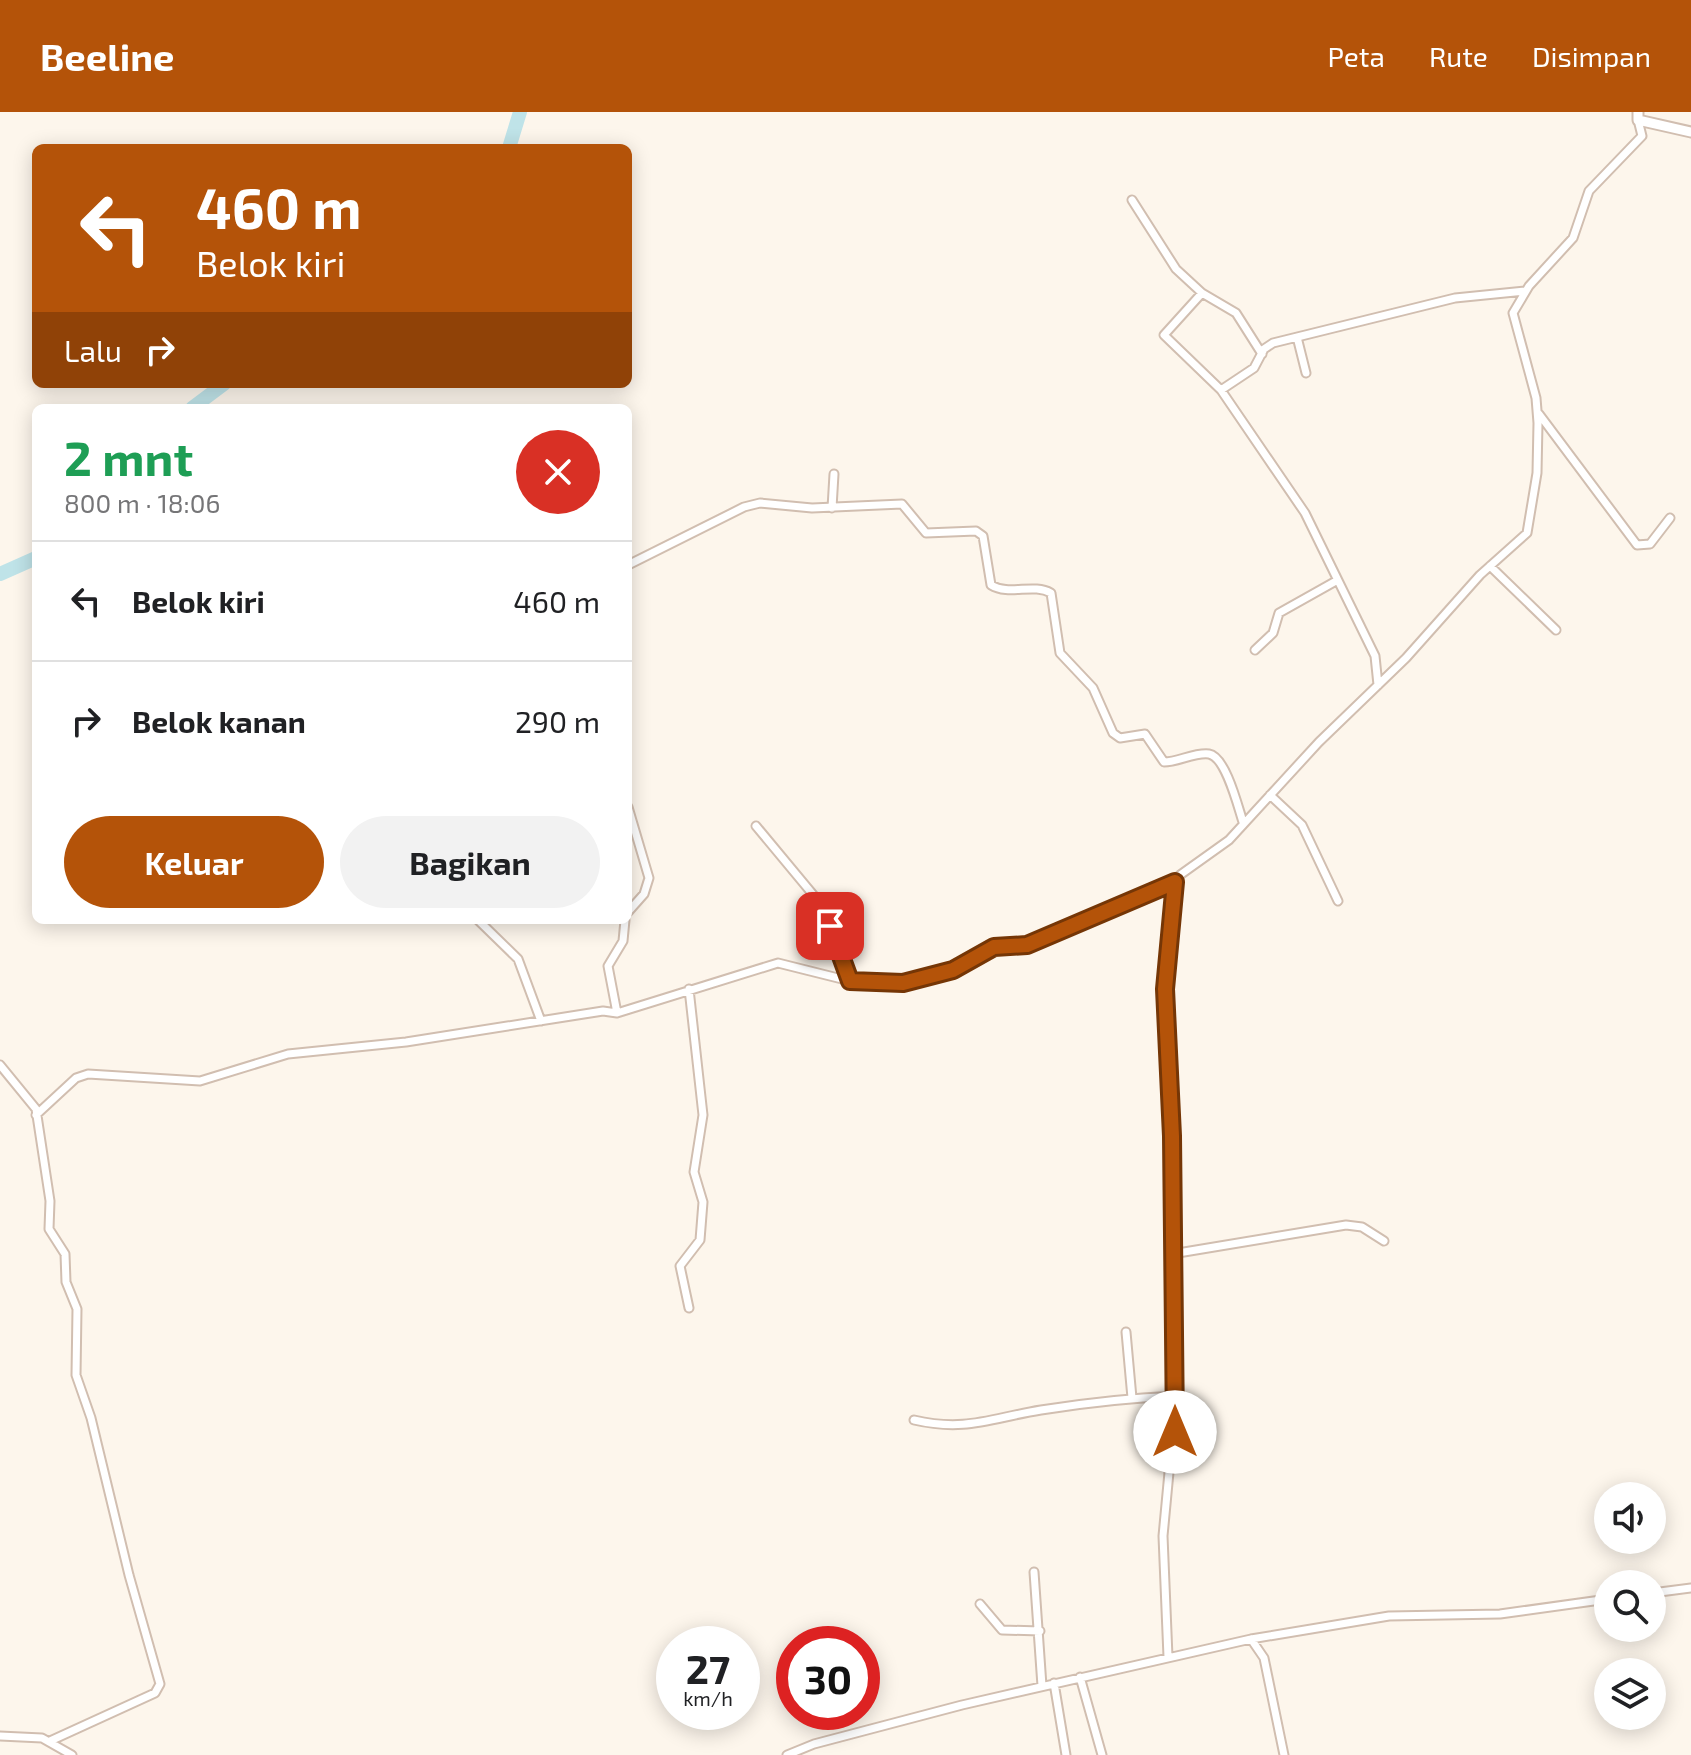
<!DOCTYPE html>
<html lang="id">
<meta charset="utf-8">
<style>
body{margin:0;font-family:"Exo 2",sans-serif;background:#f2f2f2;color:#202124;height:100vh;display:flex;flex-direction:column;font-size:30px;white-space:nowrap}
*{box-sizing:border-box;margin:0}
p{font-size:26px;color:#757577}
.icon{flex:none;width:44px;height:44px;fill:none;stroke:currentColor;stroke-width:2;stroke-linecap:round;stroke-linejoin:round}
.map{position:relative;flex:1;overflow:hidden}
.sheet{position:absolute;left:32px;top:292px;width:600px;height:520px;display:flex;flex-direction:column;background:#fff;border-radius:12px;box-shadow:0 4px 20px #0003}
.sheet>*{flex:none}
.guide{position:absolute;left:32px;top:32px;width:600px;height:244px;border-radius:12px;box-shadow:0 4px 20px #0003;background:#b45309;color:#fff;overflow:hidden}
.tools{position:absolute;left:1594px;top:1370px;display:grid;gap:16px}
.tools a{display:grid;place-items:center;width:72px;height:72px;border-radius:50%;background:#fff;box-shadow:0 4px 20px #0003;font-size:40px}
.speed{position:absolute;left:656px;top:1514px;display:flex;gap:16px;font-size:40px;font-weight:700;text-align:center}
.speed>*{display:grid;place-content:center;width:104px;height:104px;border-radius:50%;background:#fff;box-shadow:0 4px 20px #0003;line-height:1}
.speed small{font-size:20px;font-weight:400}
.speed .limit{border:12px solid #d22;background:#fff;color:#111}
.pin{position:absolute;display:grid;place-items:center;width:68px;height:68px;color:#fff;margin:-34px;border-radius:16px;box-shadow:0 4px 12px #0006}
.me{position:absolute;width:88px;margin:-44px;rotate:0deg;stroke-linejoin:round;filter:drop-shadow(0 0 6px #0008)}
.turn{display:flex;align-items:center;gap:28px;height:168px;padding:0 32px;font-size:36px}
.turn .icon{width:104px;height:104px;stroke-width:2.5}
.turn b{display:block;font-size:56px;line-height:68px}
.then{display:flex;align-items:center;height:76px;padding:0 32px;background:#0003;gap:16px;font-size:30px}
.round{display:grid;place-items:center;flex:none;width:84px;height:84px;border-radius:42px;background:#f2f2f2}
.overview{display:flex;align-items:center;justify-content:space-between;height:136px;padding:0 32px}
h1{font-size:48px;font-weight:700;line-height:60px;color:#1e9e55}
.button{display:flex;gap:16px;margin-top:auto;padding:16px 32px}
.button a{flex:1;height:92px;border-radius:48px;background:#b45309;color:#fff;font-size:32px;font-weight:700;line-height:92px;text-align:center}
.button a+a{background:#f2f2f2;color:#202124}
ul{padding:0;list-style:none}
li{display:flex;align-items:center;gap:24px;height:120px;padding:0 32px;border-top:2px solid #e0e0e0}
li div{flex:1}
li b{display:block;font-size:30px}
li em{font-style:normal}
header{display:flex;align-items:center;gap:48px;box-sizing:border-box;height:112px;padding:0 40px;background:#b45309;color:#fff}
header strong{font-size:38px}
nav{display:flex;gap:44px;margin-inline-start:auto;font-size:28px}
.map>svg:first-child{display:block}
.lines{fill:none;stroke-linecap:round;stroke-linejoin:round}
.river{stroke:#bfe3e8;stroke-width:14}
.minor-casing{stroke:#d1beb0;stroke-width:11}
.tertiary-casing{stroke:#d1beb0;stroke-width:13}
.minor{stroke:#fff;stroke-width:7}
.tertiary{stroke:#fff;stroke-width:9}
.route-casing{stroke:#753606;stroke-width:20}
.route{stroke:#b45309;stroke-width:14}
</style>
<header>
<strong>Beeline</strong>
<nav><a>Peta</a><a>Rute</a><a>Disimpan</a></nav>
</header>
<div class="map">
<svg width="1691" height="1643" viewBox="0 0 1691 1643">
<rect width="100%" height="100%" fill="#fdf6ec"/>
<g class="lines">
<path class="river" d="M509,36L520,0
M192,296L224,272
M0,462L36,446"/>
<g class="minor-casing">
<path id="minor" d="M1132,88L1176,157L1202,181L1236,201L1262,242
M1202,181L1164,223L1221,278L1305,401L1375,544L1378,573
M1297,225L1306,261
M1221,278L1254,256L1264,237L1273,231L1455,186L1525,179
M1539,302L1637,433L1650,432L1670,406
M832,396L834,362
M628,453L744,395L760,391L812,396L902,392L926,421L976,419L983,424L991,473C1009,484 1033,471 1051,481L1060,541L1093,576L1113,621L1120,626L1145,622L1164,650C1178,650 1195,640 1209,642C1226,645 1238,695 1243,710
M1490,454L1556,518
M1255,538L1273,521L1279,501L1336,469
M1270,683L1302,713L1338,789
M628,695L649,766L644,782L628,800
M756,714L820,791L850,869
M478,808L518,847L541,909
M689,877L703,1003L694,1060L703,1090L700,1128L680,1154L689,1196
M617,901L608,854L623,829L625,808
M0,953L36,997L50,1089L49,1117L65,1142L66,1170L77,1197L76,1263L91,1306L129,1463L160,1572L155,1581L50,1629
M36,1003L76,966L88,962L200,969L288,942L406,930L603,899L617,901L778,851L850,869L903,871L953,858L994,835L1027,833L1175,770
M1172,1142L1346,1113L1362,1115L1384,1129
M1126,1220L1132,1286
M914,1308C966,1320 991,1306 1041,1298C1085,1291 1130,1286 1175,1284
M1034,1460L1042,1574
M1652,1481L1691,1476
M980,1492L1002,1518L1040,1519
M1251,1527L1264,1546L1284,1643
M1168,1545L1163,1424L1175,1297L1172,1024L1165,877L1173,774L1180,763L1229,728L1319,630L1406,546L1480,463L1527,421L1537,361L1538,311L1536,286L1513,201L1529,174L1573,126L1589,79L1642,24L1638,8
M1080,1565L1102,1643
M1054,1571L1066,1643
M0,1624L42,1626L72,1643
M787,1643L814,1632L962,1593L1251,1527L1389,1504L1500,1502L1608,1487"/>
</g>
<g class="tertiary-casing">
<path id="tertiary" d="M1638,0V8L1691,20"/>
</g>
<use href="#minor" class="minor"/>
<use href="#tertiary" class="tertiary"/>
</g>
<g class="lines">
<g class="route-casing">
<path id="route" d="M830,814L850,869L903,871L953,858L994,835L1027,833L1175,770L1165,877L1172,1024L1175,1320"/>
</g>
<use href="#route" class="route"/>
</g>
</svg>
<div class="tools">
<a><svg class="icon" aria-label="sound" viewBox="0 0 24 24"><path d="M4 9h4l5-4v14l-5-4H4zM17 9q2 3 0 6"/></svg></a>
<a><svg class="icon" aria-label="search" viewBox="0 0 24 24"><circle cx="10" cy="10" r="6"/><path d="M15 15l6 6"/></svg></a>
<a><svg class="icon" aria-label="layers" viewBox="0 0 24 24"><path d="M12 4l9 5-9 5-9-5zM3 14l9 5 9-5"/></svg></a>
</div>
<div class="speed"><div>27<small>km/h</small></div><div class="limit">30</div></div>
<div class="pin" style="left:830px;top:814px;background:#d93025"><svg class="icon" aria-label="arrive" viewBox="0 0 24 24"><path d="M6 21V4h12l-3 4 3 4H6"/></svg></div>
<svg class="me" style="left:1175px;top:1320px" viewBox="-20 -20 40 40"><circle r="19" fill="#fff"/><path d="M0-13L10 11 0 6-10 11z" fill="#b45309"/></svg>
<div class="guide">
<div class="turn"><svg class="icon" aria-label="left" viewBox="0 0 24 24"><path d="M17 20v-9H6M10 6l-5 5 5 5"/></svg><div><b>460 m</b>Belok kiri</div></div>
<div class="then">Lalu<svg class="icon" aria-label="right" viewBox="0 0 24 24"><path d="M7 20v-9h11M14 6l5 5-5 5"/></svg></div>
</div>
<section class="sheet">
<div class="overview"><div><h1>2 mnt</h1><p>800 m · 18:06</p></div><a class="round" style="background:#d93025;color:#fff"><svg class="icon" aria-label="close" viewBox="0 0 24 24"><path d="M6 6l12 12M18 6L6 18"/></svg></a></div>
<ul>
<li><svg class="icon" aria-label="left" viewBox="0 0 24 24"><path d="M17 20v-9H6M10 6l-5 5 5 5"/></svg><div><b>Belok kiri</b></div><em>460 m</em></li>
<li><svg class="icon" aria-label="right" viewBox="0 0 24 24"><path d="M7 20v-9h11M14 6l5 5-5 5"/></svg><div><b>Belok kanan</b></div><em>290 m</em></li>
</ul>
<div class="button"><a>Keluar</a><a>Bagikan</a></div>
</section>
</div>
